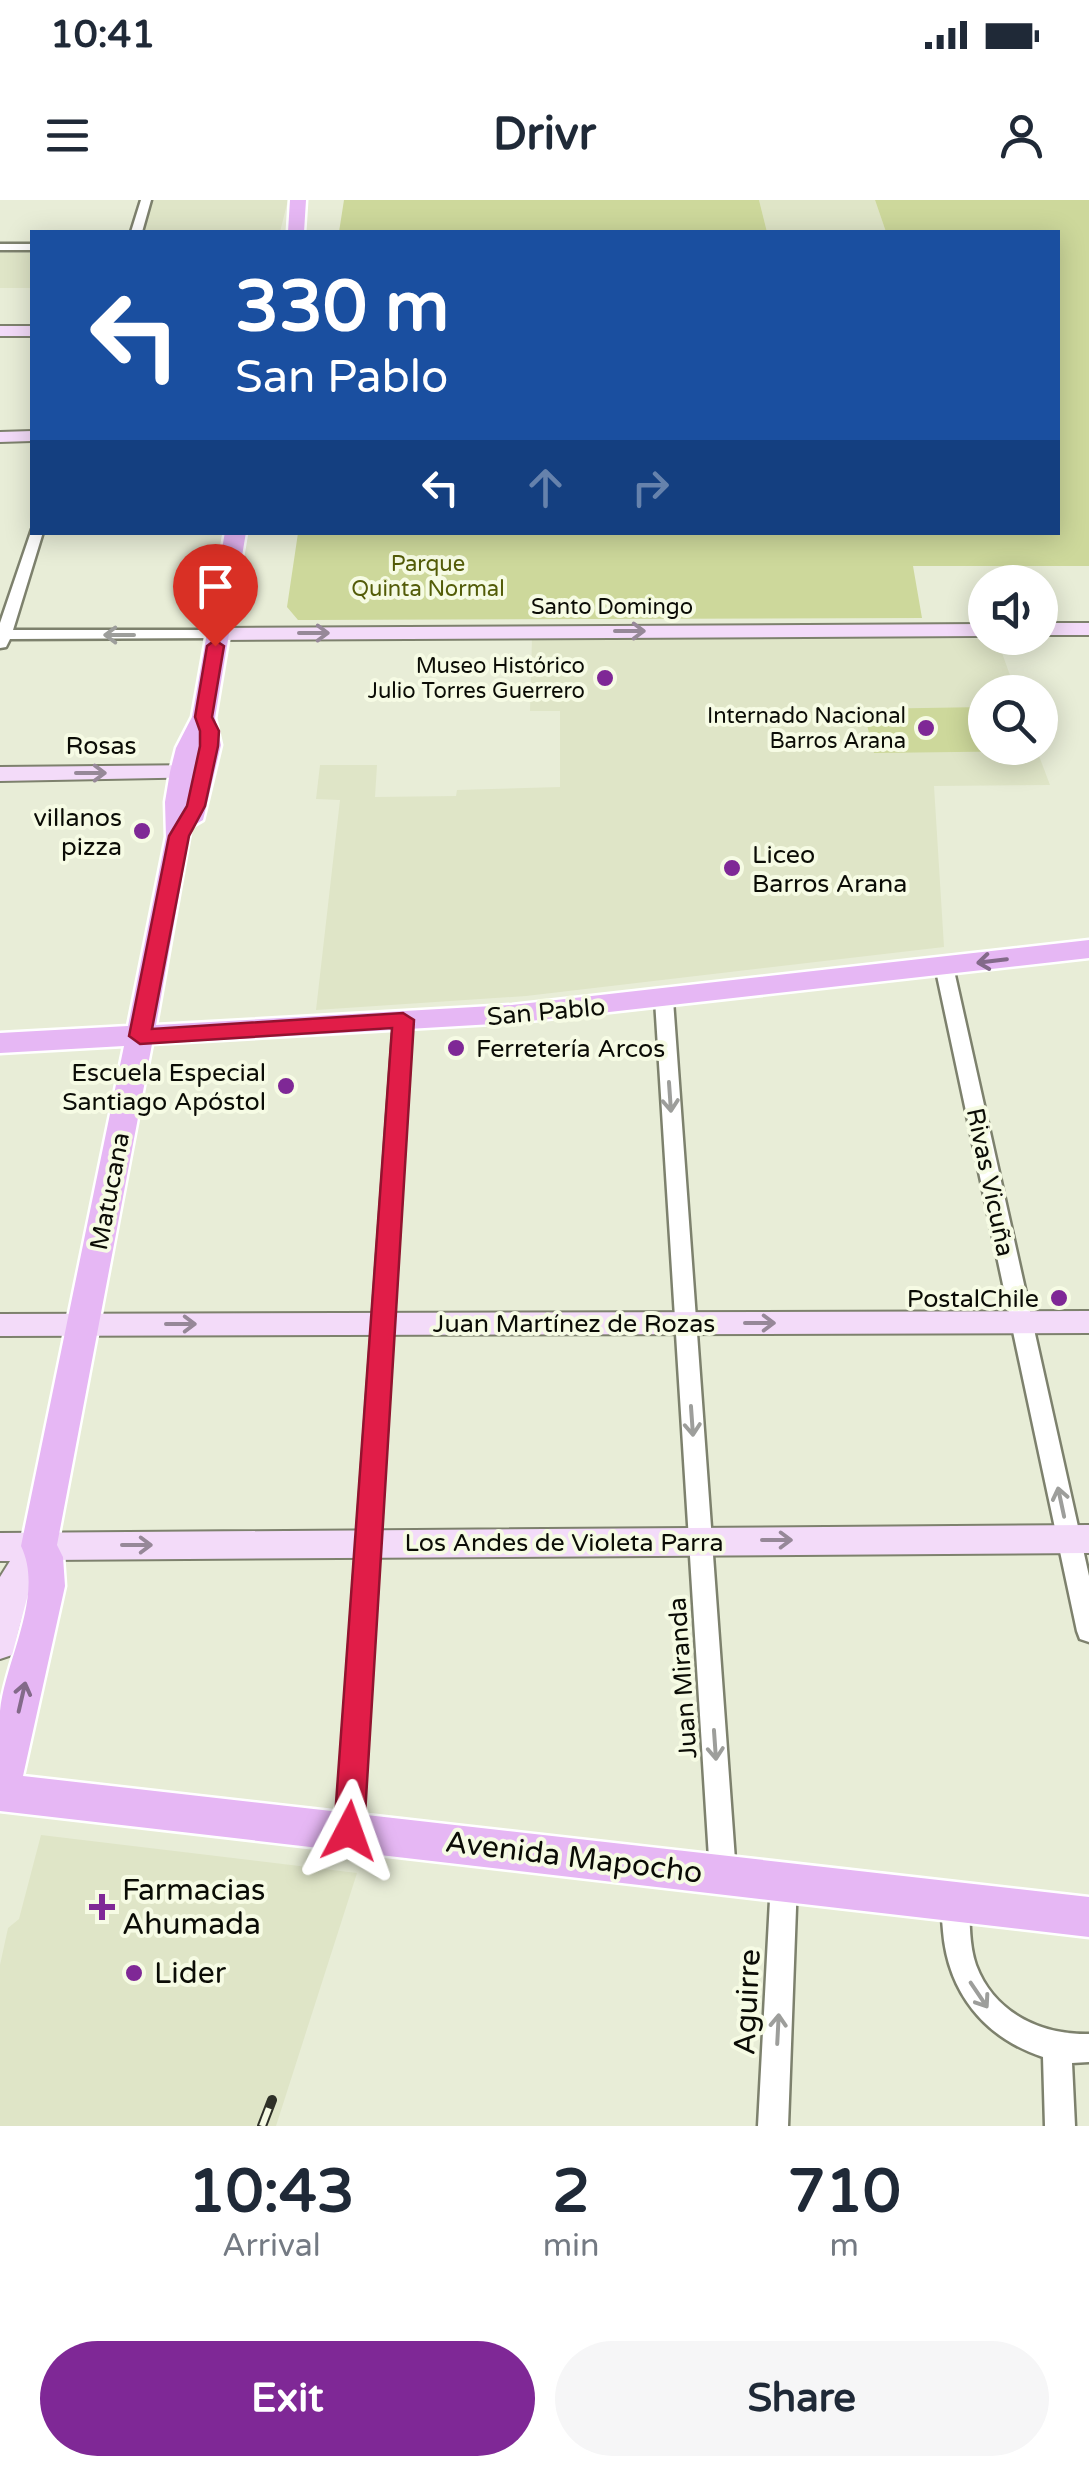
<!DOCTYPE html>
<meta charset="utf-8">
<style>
body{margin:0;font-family:"Varela Round",sans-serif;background:#f6f6f7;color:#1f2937;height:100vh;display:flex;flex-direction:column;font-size:38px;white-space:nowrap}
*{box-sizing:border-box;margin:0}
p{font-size:32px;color:#747a83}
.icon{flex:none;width:55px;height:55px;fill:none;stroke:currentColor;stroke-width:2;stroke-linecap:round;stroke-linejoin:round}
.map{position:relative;height:1926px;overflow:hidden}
.side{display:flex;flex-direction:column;background:#fff;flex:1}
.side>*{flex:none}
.top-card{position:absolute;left:30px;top:30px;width:1030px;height:305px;border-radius:0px;box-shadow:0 5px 25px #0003;background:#1a4fa0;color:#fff;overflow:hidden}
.tools{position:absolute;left:968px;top:365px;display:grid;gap:20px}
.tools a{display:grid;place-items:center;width:90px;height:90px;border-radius:50%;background:#fff;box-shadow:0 5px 25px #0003;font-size:50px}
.pin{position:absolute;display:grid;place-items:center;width:85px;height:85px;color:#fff;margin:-102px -42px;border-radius:50% 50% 50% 0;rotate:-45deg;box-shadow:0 0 10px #0007}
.pin .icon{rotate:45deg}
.me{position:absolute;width:110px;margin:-55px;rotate:4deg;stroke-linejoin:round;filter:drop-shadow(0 0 8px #0008)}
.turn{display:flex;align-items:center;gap:35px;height:210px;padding:0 40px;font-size:45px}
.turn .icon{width:130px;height:130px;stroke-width:2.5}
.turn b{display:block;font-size:70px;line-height:85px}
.lanes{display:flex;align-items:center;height:95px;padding:0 40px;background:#0003;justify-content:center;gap:50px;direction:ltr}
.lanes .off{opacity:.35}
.eta{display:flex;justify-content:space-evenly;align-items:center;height:170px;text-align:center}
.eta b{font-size:60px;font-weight:700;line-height:70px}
.primary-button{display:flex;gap:20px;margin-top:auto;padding:20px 40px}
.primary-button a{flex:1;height:115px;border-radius:60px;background:#7f2896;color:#fff;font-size:40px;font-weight:700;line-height:115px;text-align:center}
.primary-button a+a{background:#f6f6f7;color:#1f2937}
.status{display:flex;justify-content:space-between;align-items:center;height:70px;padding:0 50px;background:#fff;direction:ltr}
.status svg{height:28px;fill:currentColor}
header{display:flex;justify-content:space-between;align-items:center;height:130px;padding:0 40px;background:#fff;font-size:45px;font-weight:700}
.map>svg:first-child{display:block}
.built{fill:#dfe5c7}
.green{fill:#cdd89b}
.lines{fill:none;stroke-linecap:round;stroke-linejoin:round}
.street-casing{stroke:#7d816d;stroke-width:5}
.secondary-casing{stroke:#7d816d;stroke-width:4}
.primary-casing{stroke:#fff;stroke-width:5}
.street{fill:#fff;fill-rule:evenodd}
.secondary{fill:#f3dbf9;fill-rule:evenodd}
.primary{fill:#e6b7f4;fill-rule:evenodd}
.rail-casing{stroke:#2e3027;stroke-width:10}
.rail{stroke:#f6fbe4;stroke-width:6;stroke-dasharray:19;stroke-linecap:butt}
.oneway{stroke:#968898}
.oneway2{stroke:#9d9e9b}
.oneway3{stroke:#836a89}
.route{fill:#e11d48;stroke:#92132f;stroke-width:2.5}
.poi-dot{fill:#7f2896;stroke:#f6fbe4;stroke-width:4}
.labels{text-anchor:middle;stroke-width:8;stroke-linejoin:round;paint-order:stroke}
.far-park-label{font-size:22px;fill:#535c08;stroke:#f6fbe4}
.far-street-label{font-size:22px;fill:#0b0c06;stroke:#f6fbe4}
.far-poi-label{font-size:22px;fill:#0b0c06;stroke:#f6fbe4;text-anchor:end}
.street-label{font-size:25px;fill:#0b0c06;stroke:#f6fbe4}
.poi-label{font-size:25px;fill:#0b0c06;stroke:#f6fbe4;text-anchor:end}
.near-street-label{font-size:30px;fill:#0b0c06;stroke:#f6fbe4}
.near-poi-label{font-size:30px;fill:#0b0c06;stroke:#f6fbe4;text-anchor:start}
</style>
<div class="status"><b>10:41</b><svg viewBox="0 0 49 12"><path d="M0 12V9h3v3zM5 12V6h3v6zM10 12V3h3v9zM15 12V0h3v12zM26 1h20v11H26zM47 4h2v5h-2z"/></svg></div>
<header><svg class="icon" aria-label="menu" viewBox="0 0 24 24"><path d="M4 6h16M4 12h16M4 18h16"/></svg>Drivr<svg class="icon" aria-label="person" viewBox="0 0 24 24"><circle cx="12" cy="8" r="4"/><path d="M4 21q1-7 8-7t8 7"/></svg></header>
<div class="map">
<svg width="1089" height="1926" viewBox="0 0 1089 1926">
<rect width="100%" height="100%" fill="#e8edd7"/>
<path class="built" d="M150,0H288L280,32H139Z
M759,0H875L886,32H767Z
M0,53H32V88H0Z
M532,437L997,439L1016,492H985V548H1036L1050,585L934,586L944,747L526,796L316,810L340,600L316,599L320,565H377L375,597L456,596L457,590L560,587V511H530Z
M41,1635L357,1673L276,1926H0V1765L8,1728L19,1719Z"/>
<path class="green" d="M344,0H759L767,32H339Z
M875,0H1089V366H913L922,418L307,420H298L287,407L298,333L1058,332V32H886Z
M985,507V548H1028L1029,551L874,553L863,509Z"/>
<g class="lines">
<g class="street-casing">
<path id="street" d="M141,0H151L142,32H131Z
M0,44H32V50H0Z
M32,329V332H43L13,430H217L224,434L217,438L10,439L6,447L0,448V423Z
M944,760L953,766L1089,1376V1442L1080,1439L1077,1431L935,766Z
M664,794L673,800L736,1674L732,1683L723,1687L714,1683L710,1674L655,800Z
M403,815L412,821L362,1631L358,1640L349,1643L340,1640L336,1631L394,821Z
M784,1668L793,1672L797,1681L788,1926H758L771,1681L775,1672Z
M955,1689L965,1693L969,1702C970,1722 969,1745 976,1765C994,1813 1041,1835 1089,1834V1862L1072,1863L1075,1926H1045L1043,1857C985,1838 948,1793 943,1731C942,1718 940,1705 945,1693Z"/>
</g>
<g class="secondary-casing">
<path id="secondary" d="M0,126H32V136H0Z
M32,231V241L0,242V232Z
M1040,423H1089V435H1040Z
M985,424V436L217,440L207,434L217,428Z
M203,565L214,572L211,577L0,581V567Z
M1089,1111V1133L0,1136V1114Z
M1089,1325V1353L47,1360L31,1383L12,1455L0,1459V1377L10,1361H0V1333Z"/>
</g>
<g class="primary-casing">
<path id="primary" d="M290,0H306L304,32H288Z
M225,332H246L215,518L221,545L203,620L191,627L156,825L512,805L1089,740V758L512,823L152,844L57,1345L63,1357L65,1386L23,1576L1089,1697V1737L0,1611C0,1578 0,1544 0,1511C5,1460 45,1396 21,1346L124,846L0,853V833L128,826L166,637L165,602L170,572L176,548L192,517Z"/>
</g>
<use href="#street" class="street"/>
<use href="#secondary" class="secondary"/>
<use href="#primary" class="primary"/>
<g class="rail-casing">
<path id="rail" d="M262,1926L272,1900"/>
</g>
<use href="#rail" class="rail"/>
</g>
<defs><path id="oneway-shaft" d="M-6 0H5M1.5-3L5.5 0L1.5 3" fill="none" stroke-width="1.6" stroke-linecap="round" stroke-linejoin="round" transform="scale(2.5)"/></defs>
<g class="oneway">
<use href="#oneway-shaft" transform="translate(630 431)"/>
<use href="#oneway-shaft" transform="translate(314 433)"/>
<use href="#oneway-shaft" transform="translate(91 573)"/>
<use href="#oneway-shaft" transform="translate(760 1123)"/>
<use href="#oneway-shaft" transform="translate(181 1124)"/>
<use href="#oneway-shaft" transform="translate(777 1340)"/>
<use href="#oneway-shaft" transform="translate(137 1345)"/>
</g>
<g class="oneway2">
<use href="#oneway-shaft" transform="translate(119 435) rotate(180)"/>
<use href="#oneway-shaft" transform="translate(670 897) rotate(86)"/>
<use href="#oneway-shaft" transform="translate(692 1221) rotate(86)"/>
<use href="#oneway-shaft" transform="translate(1061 1302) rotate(-102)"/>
<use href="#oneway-shaft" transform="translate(715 1545) rotate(86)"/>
<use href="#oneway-shaft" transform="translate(979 1795) rotate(56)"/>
<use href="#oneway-shaft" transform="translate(778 1829) rotate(-87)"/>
</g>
<g class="oneway3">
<use href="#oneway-shaft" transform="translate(992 761) rotate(173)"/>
<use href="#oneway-shaft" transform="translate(22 1497) rotate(-77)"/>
</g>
<path class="route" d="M215,440L224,446L212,517L219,531L218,546L205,606L189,636L152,829L403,813L414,820L364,1631L359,1641L349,1645L338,1641L334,1631L392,828L140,844L129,836L169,636L187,606L200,546V531L195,517L207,446Z"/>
<g class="poi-dot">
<circle cx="605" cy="478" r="10"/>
<circle cx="926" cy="528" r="10"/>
<circle cx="142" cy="631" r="10"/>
<circle cx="732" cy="668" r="10"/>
<circle cx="456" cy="848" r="10"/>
<circle cx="286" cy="886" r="10"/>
<circle cx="1059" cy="1098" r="10"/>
<path d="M97 1692h10v10h10v10h-10v10h-10v-10h-10v-10h10z"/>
<circle cx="134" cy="1773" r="10"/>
</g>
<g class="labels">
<g class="far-park-label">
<text x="428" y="371">Parque<tspan x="428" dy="25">Quinta Normal</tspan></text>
</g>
<g class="far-street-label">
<text x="612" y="414">Santo Domingo</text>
</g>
<g class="far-poi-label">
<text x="585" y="473">Museo Histórico<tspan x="585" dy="25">Julio Torres Guerrero</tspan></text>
<text x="906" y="523">Internado Nacional<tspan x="906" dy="25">Barros Arana</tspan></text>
</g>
<g class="street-label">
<text x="101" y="554">Rosas</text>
<text transform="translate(546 811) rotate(-5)" y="9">San Pablo</text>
<text transform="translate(991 982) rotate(78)" y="9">Rivas Vicuña</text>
<text transform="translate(109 991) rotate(-79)" y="9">Matucana</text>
<text x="574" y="1132">Juan Martínez de Rozas</text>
<text x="564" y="1351">Los Andes de Violeta Parra</text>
<text transform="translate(682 1478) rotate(-94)" y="9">Juan Miranda</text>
</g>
<g class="poi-label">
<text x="122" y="626">villanos<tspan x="122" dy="29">pizza</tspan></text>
<text x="752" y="663" text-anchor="start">Liceo<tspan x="752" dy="29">Barros Arana</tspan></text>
<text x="476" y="857" text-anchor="start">Ferretería Arcos</text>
<text x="266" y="881">Escuela Especial<tspan x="266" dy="29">Santiago Apóstol</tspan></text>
<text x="1039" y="1107">PostalChile</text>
</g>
<g class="near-street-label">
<text transform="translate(574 1657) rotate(7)" y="10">Avenida Mapocho</text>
<text transform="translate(747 1802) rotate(-87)" y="10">Aguirre</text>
</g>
<g class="near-poi-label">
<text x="122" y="1700">Farmacias<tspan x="122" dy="34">Ahumada</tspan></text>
<text x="154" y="1783">Lider</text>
</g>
</g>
</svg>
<div class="tools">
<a><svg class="icon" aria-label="sound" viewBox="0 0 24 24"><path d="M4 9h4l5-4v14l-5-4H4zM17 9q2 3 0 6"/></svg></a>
<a><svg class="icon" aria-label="search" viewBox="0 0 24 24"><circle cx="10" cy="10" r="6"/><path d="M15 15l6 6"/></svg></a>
</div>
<div class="pin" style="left:215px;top:446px;background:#d93025"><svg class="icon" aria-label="arrive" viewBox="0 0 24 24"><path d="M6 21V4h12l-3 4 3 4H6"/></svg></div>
<svg class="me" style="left:349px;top:1631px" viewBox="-20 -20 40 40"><path d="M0-17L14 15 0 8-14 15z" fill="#e11d48" stroke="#fff" stroke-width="4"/></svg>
<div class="top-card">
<div class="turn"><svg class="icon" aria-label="left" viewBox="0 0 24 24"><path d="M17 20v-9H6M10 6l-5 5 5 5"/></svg><div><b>330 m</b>San Pablo</div></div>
<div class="lanes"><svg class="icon" aria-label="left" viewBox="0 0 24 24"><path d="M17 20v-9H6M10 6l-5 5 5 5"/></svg><svg class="icon off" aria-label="ahead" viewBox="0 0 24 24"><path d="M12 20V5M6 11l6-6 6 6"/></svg><svg class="icon off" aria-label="right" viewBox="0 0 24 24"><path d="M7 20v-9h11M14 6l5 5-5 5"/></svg></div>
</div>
</div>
<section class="side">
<div class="eta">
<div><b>10:43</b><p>Arrival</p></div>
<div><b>2</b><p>min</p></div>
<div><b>710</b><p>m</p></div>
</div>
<div class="primary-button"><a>Exit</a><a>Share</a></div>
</section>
